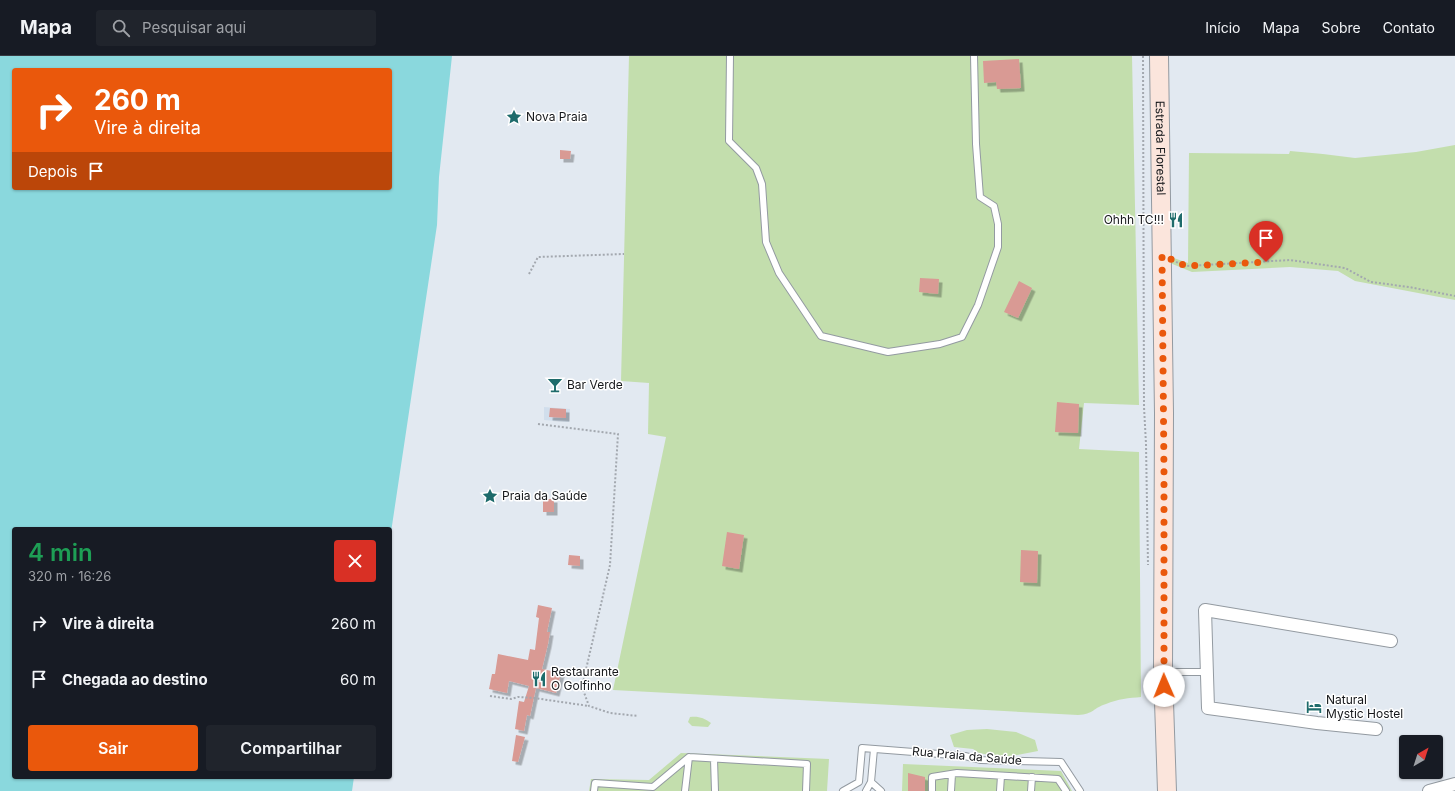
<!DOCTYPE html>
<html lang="pt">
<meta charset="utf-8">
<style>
body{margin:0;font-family:Inter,sans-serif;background:#20242c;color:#f1f3f6;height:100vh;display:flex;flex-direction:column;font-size:15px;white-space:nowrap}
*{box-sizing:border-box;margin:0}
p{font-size:13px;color:#9ea1a6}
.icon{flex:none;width:22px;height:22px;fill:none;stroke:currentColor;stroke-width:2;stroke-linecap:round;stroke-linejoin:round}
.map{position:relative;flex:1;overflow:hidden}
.sheet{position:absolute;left:12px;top:471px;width:380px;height:252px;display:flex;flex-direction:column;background:#171b24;border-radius:4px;box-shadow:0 1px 3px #0004}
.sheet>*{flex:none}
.banner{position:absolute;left:12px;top:12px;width:380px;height:122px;border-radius:4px;box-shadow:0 1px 3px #0004;background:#ea580c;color:#fff;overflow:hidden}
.needle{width:26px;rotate:39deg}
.fabs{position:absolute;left:1399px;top:679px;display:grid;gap:8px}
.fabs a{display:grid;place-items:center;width:44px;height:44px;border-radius:4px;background:#171b24;box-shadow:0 1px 3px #0004;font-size:20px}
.pin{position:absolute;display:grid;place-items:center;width:34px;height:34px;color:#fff;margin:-41px -17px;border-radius:50% 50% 50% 0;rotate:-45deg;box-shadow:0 0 4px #0007}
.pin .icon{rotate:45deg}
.me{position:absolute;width:44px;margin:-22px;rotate:359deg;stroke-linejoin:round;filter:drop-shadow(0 0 3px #0008)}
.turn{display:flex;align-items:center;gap:14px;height:84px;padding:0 16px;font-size:18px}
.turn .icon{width:52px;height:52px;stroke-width:2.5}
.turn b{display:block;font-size:28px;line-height:34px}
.then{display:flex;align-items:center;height:38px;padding:0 16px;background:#0003;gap:8px;font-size:15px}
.round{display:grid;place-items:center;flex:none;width:42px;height:42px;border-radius:4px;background:#20242c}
.summary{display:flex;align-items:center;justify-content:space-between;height:68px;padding:0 16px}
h1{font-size:24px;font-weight:600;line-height:30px;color:#1e9e55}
.action{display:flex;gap:8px;margin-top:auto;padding:8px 16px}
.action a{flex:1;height:46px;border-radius:4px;background:#ea580c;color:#fff;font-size:16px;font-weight:600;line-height:46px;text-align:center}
.action a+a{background:#20242c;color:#f1f3f6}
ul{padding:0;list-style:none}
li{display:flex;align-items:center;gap:12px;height:56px;padding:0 16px}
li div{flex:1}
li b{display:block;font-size:15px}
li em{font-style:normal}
header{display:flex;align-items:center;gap:24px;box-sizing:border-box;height:56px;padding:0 20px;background:#171b24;border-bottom:1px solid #363941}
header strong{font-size:19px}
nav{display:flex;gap:22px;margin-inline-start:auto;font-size:14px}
.search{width:280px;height:36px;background:#20242c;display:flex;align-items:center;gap:10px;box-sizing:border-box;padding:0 14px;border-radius:4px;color:#9ea1a6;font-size:15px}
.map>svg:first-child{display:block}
.built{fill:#d1deec}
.green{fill:#c3dead}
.water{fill:#8ad8dd;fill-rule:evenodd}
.building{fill:#d99a94;filter:url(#shadow)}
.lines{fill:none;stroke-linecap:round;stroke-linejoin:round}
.lane-casing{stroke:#939aa1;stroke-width:8}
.street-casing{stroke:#939aa1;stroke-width:14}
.secondary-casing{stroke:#939aa1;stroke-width:20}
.path{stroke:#a3a8af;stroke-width:2;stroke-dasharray:2 2;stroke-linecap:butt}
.lane{stroke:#fff;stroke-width:6}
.street{stroke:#fff;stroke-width:12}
.secondary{stroke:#fbe5dc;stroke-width:18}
.route{stroke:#ea580c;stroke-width:7;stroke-dasharray:0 12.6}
.labels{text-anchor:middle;stroke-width:3;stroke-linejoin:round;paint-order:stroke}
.poi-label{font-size:12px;fill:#15171a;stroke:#fff;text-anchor:start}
.street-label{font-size:12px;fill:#15171a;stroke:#fff}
</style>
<header>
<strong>Mapa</strong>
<div class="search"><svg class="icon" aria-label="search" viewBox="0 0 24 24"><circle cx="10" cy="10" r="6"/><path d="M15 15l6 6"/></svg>Pesquisar aqui</div>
<nav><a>Início</a><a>Mapa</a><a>Sobre</a><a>Contato</a></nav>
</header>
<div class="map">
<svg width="1455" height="735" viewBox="0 0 1455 735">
<defs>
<filter id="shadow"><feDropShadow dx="3.5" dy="3.5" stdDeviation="0" flood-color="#0004"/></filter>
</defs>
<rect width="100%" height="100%" fill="#e2e9f1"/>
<path class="built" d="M544,351L570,353L569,366L544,364Z"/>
<path class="green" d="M629,0H1132L1139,349L1084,347L1079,393L1139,396L1141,641C1129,642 1118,643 1106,648C1093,652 1094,658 1078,659L613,634L666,381L648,378L649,327L621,325Z
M1455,89V244L1355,225L1338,215L1290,211L1192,216L1170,207L1171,201L1188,207L1189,97L1289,98L1290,95L1323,98L1355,102L1416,96Z
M690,661C699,660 704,662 711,667L708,671L692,670L688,666Z
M987,673L1016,676L1035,684L1038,695L1012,700L1000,701L979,697L973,693L954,691L950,679L967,674Z
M681,697L829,703L827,735H589L591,723L649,724Z
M903,708L1061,715L1072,735H902Z"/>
<path class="water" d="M0,0H452L439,121L437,169L390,483V473H14V721H354L352,735H0ZM14,14H390V132H14Z"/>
<path class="building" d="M1019,3L1021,32L997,33L996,26L984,27L983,5Z
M560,94L571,95L570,103H560Z
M920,222L939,223L938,238L919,236Z
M1019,225L1032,232L1018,262L1004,256Z
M1057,346L1079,348L1078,377L1055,376Z
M550,352L566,353V362L549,361Z
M543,443H554V456H543Z
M727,476L744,479L739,513L722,510Z
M1021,494L1038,495L1037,527L1020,526Z
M569,499L580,500V510L568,509Z
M538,549L552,552L547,576H550L548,588L542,613L561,617L556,637L536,632L530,660L527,659L524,675L515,673L519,645L524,646L529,630L509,625L507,637L489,633L492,618H495L498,598L528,604L530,593L535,594L539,562L536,561Z
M516,679L525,681L518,706L512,705Z
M908,717L925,721V735H908Z"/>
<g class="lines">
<g class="lane-casing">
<path id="lane" d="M730,0L729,85L756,112L762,128L766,186L779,217L821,280L888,296L940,288L962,281L978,249L998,191V168L994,150L980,141L976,88L974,0
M1164,616H1207
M874,693L871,726L881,735
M714,703L715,735
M594,735L595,727L653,731L689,701L807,708L806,735
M685,735L689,701
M843,735L859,726L862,692L965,700L981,704L1061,706L1080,735
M866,735L871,726
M932,735V721L957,717L1058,723L1066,735
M951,735L952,718
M1000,735L1001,720
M1031,735L1032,721"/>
</g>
<g class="street-casing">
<path id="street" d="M1376,673L1317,667L1208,652L1205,554L1391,585
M1429,735L1455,728"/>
</g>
<g class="secondary-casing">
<g id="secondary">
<path id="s1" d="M1159,0L1164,357L1163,616L1167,735"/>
</g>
</g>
<path class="path" d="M1143,0L1144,351L1146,388L1148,509
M1176,206L1187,210L1290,204L1345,212L1371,226L1409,231L1455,240
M529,218L538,201L624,198
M538,368L618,378L610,509L582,631L589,650L610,657L638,660
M490,640L511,643L518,641L534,642L589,650"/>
<use href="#lane" class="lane"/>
<use href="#street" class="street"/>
<use href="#secondary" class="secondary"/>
</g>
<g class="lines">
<path class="route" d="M1164,630V416L1162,199L1186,210L1266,206"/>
</g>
<defs>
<g id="sight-bare" transform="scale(1.2)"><path d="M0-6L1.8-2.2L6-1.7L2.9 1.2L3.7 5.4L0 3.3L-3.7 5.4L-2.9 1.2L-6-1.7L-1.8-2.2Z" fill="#1e6b6b" stroke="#fff" stroke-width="2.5" paint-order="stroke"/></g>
<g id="restaurant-bare" transform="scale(1.2)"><path d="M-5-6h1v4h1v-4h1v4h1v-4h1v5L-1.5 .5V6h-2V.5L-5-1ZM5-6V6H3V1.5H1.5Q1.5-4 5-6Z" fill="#1e6b6b" stroke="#fff" stroke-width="2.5" paint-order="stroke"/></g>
<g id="bar-bare" transform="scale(1.2)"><path d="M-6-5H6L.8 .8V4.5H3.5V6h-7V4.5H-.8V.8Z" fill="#1e6b6b" stroke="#fff" stroke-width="2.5" paint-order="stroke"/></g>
<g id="hotel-bare" transform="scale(1.2)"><path d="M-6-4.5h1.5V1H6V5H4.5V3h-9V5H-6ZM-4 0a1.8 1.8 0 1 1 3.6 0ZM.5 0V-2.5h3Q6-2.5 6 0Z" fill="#1e6b6b" stroke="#fff" stroke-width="2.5" paint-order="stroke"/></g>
</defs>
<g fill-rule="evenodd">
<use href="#sight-bare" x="514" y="61"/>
<use href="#restaurant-bare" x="1176" y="164"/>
<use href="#bar-bare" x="555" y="329"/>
<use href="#sight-bare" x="490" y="440"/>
<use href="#restaurant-bare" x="539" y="623"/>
<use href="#hotel-bare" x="1314" y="651"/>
</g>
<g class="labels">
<g class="poi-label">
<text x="526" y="65">Nova Praia</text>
<text x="1164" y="168" text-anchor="end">Ohhh TC!!!</text>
<text x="567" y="333">Bar Verde</text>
<text x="502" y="444">Praia da Saúde</text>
<text x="551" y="620">Restaurante<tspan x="551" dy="14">O Golfinho</tspan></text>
<text x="1326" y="648">Natural<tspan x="1326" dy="14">Mystic Hostel</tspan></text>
</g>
<g class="street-label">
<text dy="4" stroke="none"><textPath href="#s1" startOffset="92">Estrada Florestal</textPath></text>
<text transform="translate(967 700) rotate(5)" y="4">Rua Praia da Saúde</text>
</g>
</g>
</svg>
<div class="fabs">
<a><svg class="needle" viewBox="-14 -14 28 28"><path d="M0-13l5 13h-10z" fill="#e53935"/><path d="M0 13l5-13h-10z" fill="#9ea1a6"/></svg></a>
</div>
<div class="pin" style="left:1266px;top:206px;background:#d93025"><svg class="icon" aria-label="arrive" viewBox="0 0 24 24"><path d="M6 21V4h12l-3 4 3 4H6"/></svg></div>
<svg class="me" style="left:1164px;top:630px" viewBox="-20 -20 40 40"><circle r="19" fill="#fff"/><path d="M0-13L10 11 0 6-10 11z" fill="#ea580c"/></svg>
<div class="banner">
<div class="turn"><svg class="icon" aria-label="right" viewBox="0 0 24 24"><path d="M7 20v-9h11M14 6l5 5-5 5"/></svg><div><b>260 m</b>Vire à direita</div></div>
<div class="then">Depois<svg class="icon" aria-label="arrive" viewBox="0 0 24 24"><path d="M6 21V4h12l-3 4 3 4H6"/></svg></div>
</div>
<section class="sheet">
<div class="summary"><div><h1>4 min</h1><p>320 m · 16:26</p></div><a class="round" style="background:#d93025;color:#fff"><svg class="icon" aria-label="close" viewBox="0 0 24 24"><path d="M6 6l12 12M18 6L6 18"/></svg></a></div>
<ul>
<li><svg class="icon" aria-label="right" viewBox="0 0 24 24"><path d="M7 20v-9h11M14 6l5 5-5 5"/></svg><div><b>Vire à direita</b></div><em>260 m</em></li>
<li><svg class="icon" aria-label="arrive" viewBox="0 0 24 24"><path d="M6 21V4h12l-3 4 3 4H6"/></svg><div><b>Chegada ao destino</b></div><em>60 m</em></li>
</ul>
<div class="action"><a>Sair</a><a>Compartilhar</a></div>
</section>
</div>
